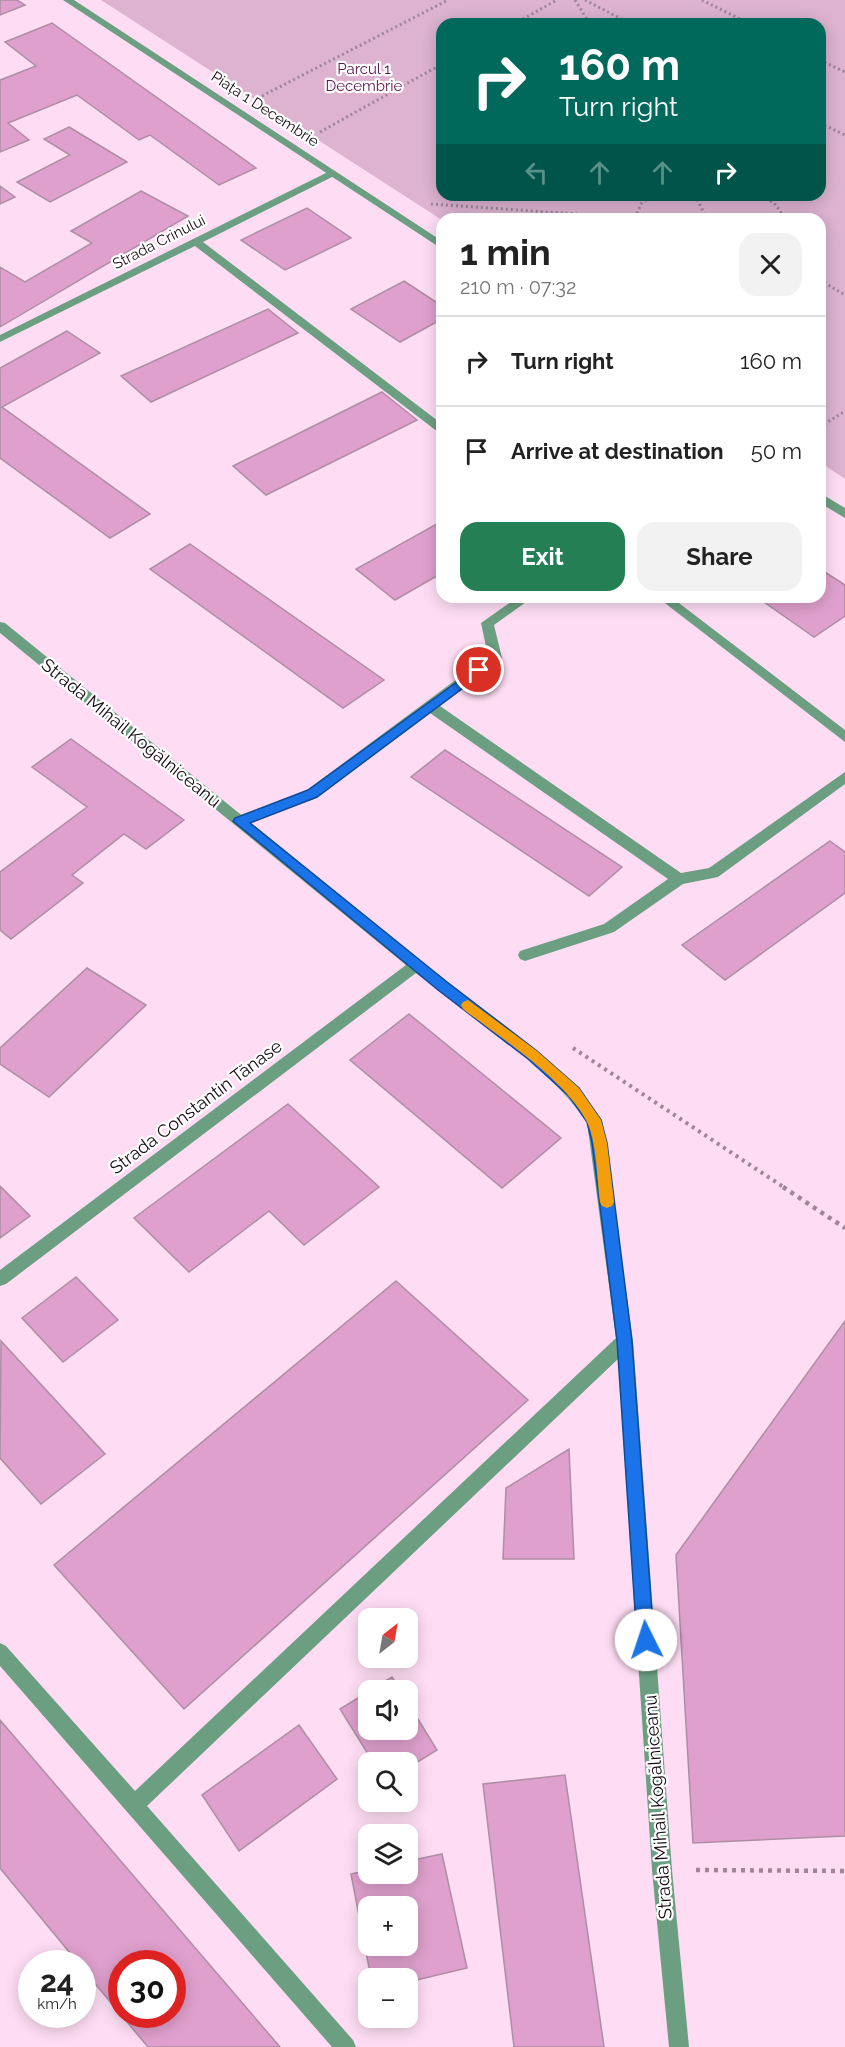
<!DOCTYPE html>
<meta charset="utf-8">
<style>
body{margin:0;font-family:Raleway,sans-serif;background:#f2f2f2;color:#222;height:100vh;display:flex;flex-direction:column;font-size:22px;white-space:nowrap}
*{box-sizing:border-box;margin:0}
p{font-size:20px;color:#767676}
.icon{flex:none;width:33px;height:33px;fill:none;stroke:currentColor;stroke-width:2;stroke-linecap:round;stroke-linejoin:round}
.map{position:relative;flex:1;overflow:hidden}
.panel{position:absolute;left:436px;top:213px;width:390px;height:390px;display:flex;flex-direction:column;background:#fff;border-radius:18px;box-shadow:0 3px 15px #0003}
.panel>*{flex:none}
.banner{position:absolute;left:436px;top:18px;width:390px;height:183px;border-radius:18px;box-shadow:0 3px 15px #0003;background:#00695c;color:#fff;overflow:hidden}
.needle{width:39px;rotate:31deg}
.buttons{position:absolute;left:358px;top:1608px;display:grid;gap:12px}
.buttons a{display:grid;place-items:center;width:60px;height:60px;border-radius:12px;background:#fff;box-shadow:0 3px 15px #0003;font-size:30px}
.speed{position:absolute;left:18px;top:1950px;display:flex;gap:12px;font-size:30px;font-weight:700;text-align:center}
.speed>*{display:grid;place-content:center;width:78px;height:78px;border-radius:50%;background:#fff;box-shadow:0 3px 15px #0003;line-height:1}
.speed small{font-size:15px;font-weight:400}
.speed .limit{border:9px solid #d22;background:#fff;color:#111}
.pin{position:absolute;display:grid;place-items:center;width:51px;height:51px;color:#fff;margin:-26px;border:3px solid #fff;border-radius:50%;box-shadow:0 2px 6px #0007}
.me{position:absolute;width:66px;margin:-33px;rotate:356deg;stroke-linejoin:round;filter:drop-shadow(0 0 4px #0008)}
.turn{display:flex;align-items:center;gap:21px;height:126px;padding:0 24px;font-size:27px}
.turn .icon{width:78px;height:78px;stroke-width:2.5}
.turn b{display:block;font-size:42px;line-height:51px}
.lanes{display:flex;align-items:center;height:57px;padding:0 24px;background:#0003;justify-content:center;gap:30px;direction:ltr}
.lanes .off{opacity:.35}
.round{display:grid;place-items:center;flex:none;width:63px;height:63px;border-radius:18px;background:#f2f2f2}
.summary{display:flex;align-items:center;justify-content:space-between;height:102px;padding:0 24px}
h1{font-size:36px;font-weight:700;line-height:45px}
.cta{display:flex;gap:12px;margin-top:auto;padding:12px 24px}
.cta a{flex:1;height:69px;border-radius:18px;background:#247f55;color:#fff;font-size:24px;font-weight:700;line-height:69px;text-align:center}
.cta a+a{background:#f2f2f2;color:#222}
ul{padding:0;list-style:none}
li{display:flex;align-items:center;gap:18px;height:90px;padding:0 24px;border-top:2px solid #e0e0e0}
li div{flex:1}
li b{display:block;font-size:22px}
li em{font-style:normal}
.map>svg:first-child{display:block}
.green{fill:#ddb3d0;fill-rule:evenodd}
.building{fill:#dfa0cd;stroke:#ad8ea3;stroke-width:1.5;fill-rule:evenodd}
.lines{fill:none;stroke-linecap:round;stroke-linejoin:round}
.path-far2{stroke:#9e8697;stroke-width:3;stroke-dasharray:2 3;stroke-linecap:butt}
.path-far1{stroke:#9e8697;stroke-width:4;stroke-dasharray:3 4.5;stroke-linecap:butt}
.path{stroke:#9e8697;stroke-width:4.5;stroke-dasharray:4 5;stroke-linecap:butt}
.service{fill:#6c9f82;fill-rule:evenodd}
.minor{fill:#6c9f82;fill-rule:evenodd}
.tertiary{fill:#6c9f82;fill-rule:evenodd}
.route{fill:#1a73e8;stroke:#114b97;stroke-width:1.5}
.slow{fill:#f59e0b}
.labels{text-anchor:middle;stroke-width:4.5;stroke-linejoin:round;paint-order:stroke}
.far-park-label{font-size:15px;fill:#5d144e;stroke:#fff}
.far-street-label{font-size:15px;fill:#170c14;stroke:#fff}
.street-label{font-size:18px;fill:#170c14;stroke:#fff}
</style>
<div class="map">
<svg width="845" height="2047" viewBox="0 0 845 2047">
<rect width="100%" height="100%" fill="#feddf4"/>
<path class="green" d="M101,0H845V479L821,463L820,219L442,220ZM442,24H820V195H442Z"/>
<path class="building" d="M0,0H17L25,5L0,15Z
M52,23L256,168L219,185L150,135L139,140L77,95L8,123L29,140L0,152V80L36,66L5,42Z
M69,127L127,162L50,202L17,182L70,155L44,139Z
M0,186L15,197L0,204Z
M141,191L188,216L0,327V267L25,282L92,243L71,231Z
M307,208L351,238L285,270L241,240Z
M404,281L442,306V319L400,342L351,309Z
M268,309L298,333L151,402L121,376Z
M67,331L100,353L2,407L150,514L110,538L0,458V368Z
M382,392L417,420L266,495L233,466Z
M442,521V573L395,600L356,569Z
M190,544L384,680L343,708L150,569Z
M820,569L845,585V616L814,637L764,602L772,597H820Z
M71,739L184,820L146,849L124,834L72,875L83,883L11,939L0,930V872L87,807L32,767Z
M445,750L622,867L589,896L411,777Z
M830,841L845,852V893L725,980L682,945Z
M87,968L146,1005L49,1097L0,1064V1048Z
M409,1014L561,1138L502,1188L350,1060Z
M288,1104L379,1187L304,1245L269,1211L189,1272L134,1218Z
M0,1186L30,1216L0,1238Z
M76,1277L118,1320L63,1362L22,1318Z
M396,1281L528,1400L184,1709L54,1565Z
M845,1321V1836L693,1843L676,1555Z
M1,1341L105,1454L41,1504L0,1458Z
M569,1449L574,1559H503L506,1488Z
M392,1677L400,1690H370Z
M369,1691V1730H408V1703L437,1750L408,1768V1762H373L340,1709Z
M0,1720L280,2047H148L82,1968V1964H79L0,1868ZM122,1964H172V2014H122Z
M299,1725L337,1779L239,1851L202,1795Z
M565,1775L604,2047H514L483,1784Z
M442,1854L467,1968L408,1982V1978H371L351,1874L369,1870V1874H408V1861ZM369,1906H408V1946H369Z"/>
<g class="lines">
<path class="path-far2" d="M575,0L590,24
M585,0L631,24
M702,0L750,24
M514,24L557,0
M820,60L845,72
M262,96L448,0
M820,123L845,135
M320,132L442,64
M695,195L707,219
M762,195L776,205L785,219
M431,204L635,218
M635,218L641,204L652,195
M820,280L845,295
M820,427L845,411"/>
<path class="path-far1" d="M573,1048L785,1188"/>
<path class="path" d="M783,1187L845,1228
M696,1870L845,1871"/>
<path class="service" d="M518,597H533L494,625L502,658L500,661L440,706L681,873L709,868L845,772V784L718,877L683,884L614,932L525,961L520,959L518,955L520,951L604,924L668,879L430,713L317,798L245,825H235L233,821L235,817L307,790L488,656L481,623Z"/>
<path class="minor" d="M332,170L337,173L336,175L203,242L442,424V433L438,432L195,246L0,342V335Z
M657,597H671L845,730V742Z
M0,622L5,623L421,961L537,1051L579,1088L602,1120L633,1341L672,1870L689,2047H669L652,1870L618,1359L147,1806L353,2040L356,2047H332L0,1666V1643L6,1646L135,1791L616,1338L587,1122C544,1062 474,1018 416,973L6,1284L0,1286V1270L406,965L0,633Z"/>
<path class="tertiary" d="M63,0H74L442,241V249Z
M820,493L845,508V518L820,503Z"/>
</g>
<path class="route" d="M479,666L483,667V673L317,797L250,823L447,982L537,1051L579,1088L601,1120L607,1143L632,1341L654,1640L652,1646L646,1648L640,1646L637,1640L617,1341L592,1143L587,1122L569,1096L528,1059L438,990L233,821L235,818L308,790Z"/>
<path class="slow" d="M468,1000L537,1051L579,1088L601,1120L607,1143L614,1202L612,1206L607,1208L602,1206L600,1202C597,1179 597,1140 586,1120C563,1078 501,1038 463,1009L461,1005L463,1002Z"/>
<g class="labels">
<g class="far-park-label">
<text x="364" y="74">Parcul 1<tspan x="364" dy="17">Decembrie</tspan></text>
</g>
<g class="far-street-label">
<text transform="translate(265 109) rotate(33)" y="5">Piața 1 Decembrie</text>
<text transform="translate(159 242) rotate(-27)" y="5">Strada Crinului</text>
</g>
<g class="street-label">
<text transform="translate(131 733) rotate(39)" y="6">Strada Mihail Kogălniceanu</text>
<text transform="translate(196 1107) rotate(-37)" y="6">Strada Constantin Tănase</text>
<text transform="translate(658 1807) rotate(-94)" y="6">Strada Mihail Kogălniceanu</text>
</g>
</g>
</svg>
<div class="buttons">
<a><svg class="needle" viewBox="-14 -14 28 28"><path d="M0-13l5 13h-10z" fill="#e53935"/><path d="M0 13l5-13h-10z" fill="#767676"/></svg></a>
<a><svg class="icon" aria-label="sound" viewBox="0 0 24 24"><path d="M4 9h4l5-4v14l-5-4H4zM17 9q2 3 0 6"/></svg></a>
<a><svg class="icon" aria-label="search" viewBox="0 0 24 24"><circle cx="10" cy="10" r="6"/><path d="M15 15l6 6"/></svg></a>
<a><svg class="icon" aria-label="layers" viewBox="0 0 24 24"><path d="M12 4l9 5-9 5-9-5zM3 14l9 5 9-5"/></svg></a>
<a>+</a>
<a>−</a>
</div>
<div class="speed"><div>24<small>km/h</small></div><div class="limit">30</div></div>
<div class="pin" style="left:479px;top:670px;background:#d93025"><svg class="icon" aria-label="arrive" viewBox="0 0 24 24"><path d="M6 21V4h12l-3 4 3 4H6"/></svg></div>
<svg class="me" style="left:646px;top:1640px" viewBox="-20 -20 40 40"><circle r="19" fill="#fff"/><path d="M0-13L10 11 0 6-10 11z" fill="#1a73e8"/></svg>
<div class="banner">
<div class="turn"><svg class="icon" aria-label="right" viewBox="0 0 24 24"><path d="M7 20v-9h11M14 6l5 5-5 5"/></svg><div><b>160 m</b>Turn right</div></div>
<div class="lanes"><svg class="icon off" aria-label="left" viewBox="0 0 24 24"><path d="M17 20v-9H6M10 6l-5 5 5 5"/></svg><svg class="icon off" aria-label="ahead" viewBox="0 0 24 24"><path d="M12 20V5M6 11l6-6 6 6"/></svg><svg class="icon off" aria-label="ahead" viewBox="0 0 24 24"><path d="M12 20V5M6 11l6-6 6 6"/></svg><svg class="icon" aria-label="right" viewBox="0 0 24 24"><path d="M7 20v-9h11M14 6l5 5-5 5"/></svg></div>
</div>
<section class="panel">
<div class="summary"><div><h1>1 min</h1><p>210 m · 07:32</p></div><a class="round"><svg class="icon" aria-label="close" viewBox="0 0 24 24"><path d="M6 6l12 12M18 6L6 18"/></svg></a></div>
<ul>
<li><svg class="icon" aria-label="right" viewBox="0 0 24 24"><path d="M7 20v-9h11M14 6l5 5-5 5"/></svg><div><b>Turn right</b></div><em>160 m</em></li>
<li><svg class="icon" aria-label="arrive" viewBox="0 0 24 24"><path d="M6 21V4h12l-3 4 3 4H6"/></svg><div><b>Arrive at destination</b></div><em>50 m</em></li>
</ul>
<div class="cta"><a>Exit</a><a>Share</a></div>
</section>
</div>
